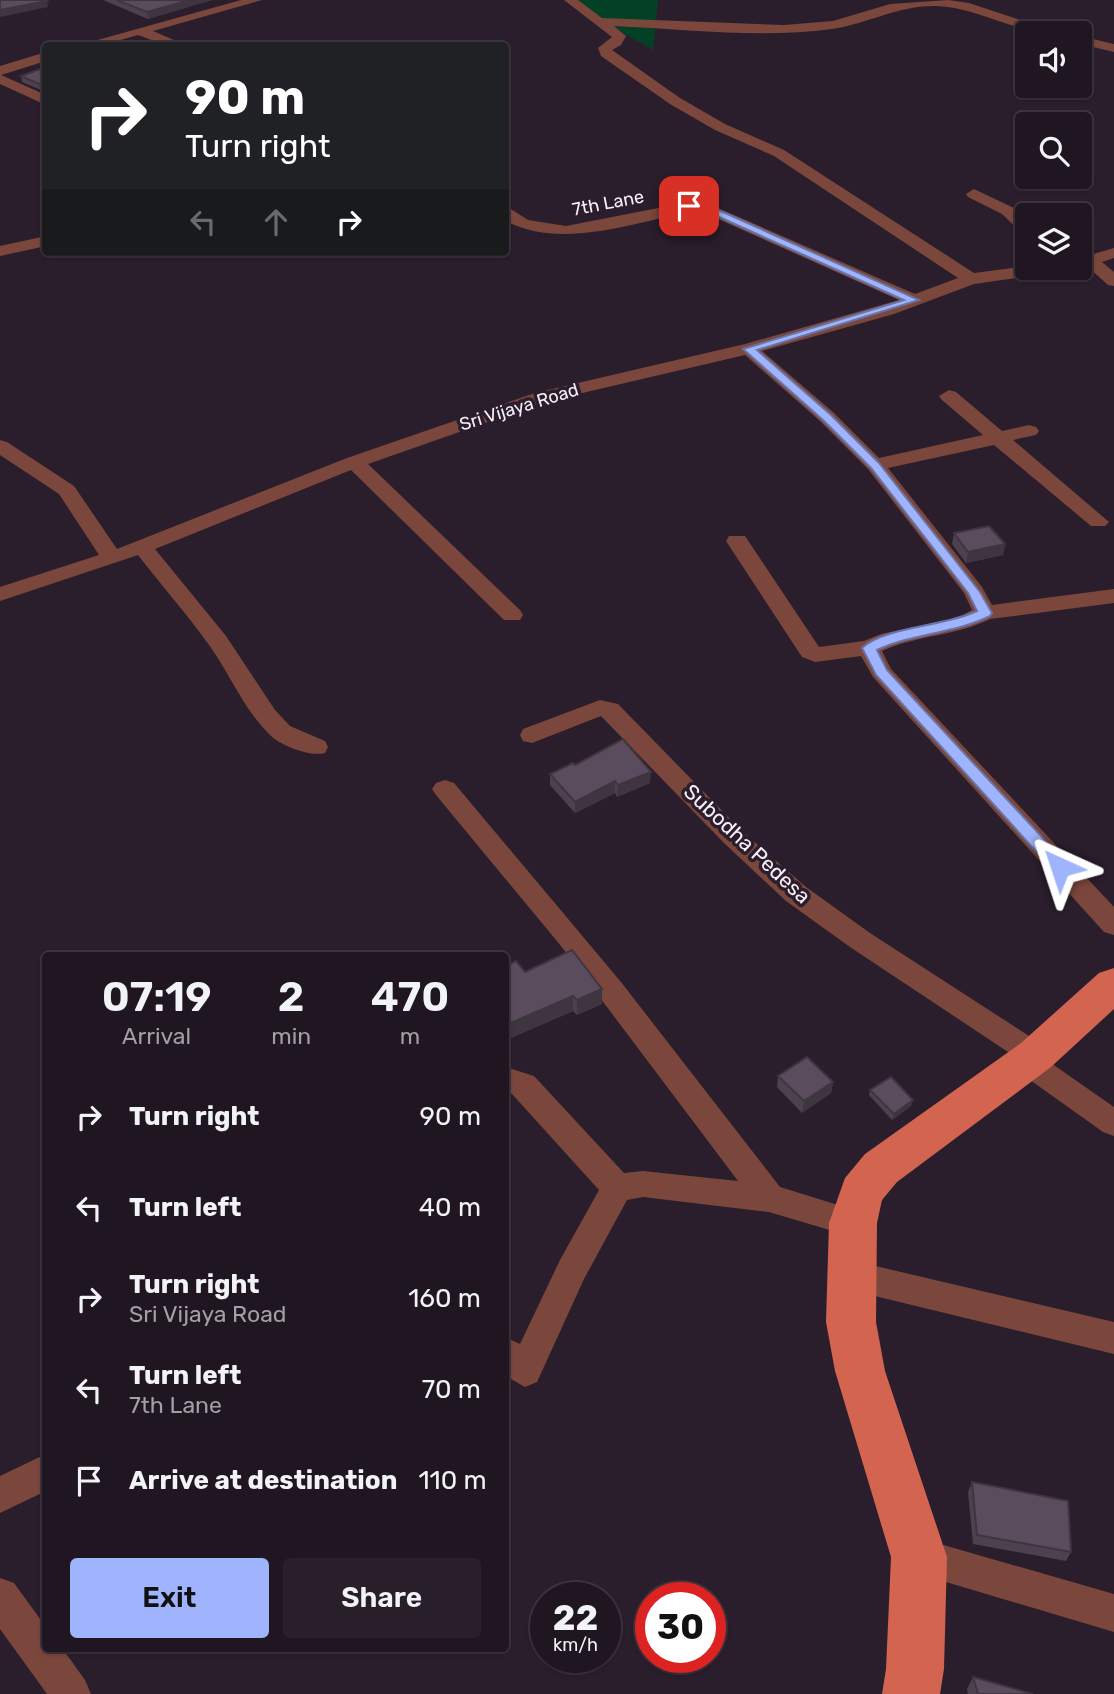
<!DOCTYPE html>
<style>
body{margin:0;font-family:Rubik,sans-serif;background:#281f2a;color:#f1f3f6;height:100vh;display:flex;flex-direction:column;font-size:26px;white-space:nowrap}
*{box-sizing:border-box;margin:0}
p{font-size:23px;color:#a29fa5}
.icon{flex:none;width:38px;height:38px;fill:none;stroke:currentColor;stroke-width:2;stroke-linecap:round;stroke-linejoin:round}
.map{position:relative;flex:1;overflow:hidden}
.panel{position:absolute;left:42px;top:952px;width:467px;height:700px;display:flex;flex-direction:column;background:#201621;border-radius:7px;box-shadow:0 2px 5px #0004,0 0 0 2px #3d353f}
.panel>*{flex:none}
.hud{position:absolute;left:42px;top:42px;width:467px;height:214px;border-radius:7px;box-shadow:0 2px 5px #0004,0 0 0 2px #3d353f;background:#202124;color:#fff;overflow:hidden}
.tools{position:absolute;left:1015px;top:21px;display:grid;gap:14px}
.tools a{display:grid;place-items:center;width:77px;height:77px;border-radius:7px;background:#201621;box-shadow:0 2px 5px #0004,0 0 0 2px #3d353f;font-size:35px}
.speed{position:absolute;left:530px;top:1582px;display:flex;gap:14px;font-size:35px;font-weight:700;text-align:center}
.speed>*{display:grid;place-content:center;width:91px;height:91px;border-radius:50%;background:#201621;box-shadow:0 2px 5px #0004,0 0 0 2px #3d353f;line-height:1}
.speed small{font-size:18px;font-weight:400}
.speed .limit{border:10px solid #d22;background:#fff;color:#111}
.pin{position:absolute;display:grid;place-items:center;width:60px;height:60px;color:#fff;margin:-30px;border-radius:14px;box-shadow:0 4px 10px #0006}
.me{position:absolute;width:77px;margin:-38px;rotate:318deg;stroke-linejoin:round;filter:drop-shadow(0 0 5px #0008)}
.turn{display:flex;align-items:center;gap:24px;height:147px;padding:0 28px;font-size:32px}
.turn .icon{width:91px;height:91px;stroke-width:2.5}
.turn b{display:block;font-size:49px;line-height:60px}
.lanes{display:flex;align-items:center;height:66px;padding:0 28px;background:#0003;justify-content:center;gap:35px;direction:ltr}
.lanes .off{opacity:.35}
.eta{display:flex;justify-content:space-evenly;align-items:center;height:119px;text-align:center}
.eta b{font-size:42px;font-weight:600;line-height:49px}
.button{display:flex;gap:14px;margin-top:auto;padding:14px 28px}
.button a{flex:1;height:80px;border-radius:7px;background:#a0b3fd;color:#111;font-size:28px;font-weight:600;line-height:80px;text-align:center}
.button a+a{background:#281f2a;color:#f1f3f6}
ul{padding:0;list-style:none}
li{display:flex;align-items:center;gap:21px;height:91px;padding:0 28px}
li div{flex:1}
li b{display:block;font-size:26px}
li em{font-style:normal}
.map>svg:first-child{display:block}
.green{fill:#024126}
.lines{fill:none;stroke-linecap:round;stroke-linejoin:round}
.street{fill:#7b463b;fill-rule:evenodd}
.primary{fill:#d26450;fill-rule:evenodd}
.wall{fill:#4d414f}
.shaded-wall{fill:#3f3540}
.building{fill:#5a4c5c;stroke:#3f3540;stroke-width:2}
.route{fill:#a0b3fd;stroke:#6874a4;stroke-width:2}
.labels{text-anchor:middle;stroke-width:7;stroke-linejoin:round;paint-order:stroke}
.far-street-label{font-size:18px;fill:#f7eff8;stroke:#2a1e2c}
.street-label{font-size:21px;fill:#f7eff8;stroke:#2a1e2c}
</style>
<div class="map">
<svg width="1114" height="1694" viewBox="0 0 1114 1694">
<rect width="100%" height="100%" fill="#2a1e2c"/>
<path class="green" d="M566,0H658L653,50Z"/>
<g class="lines">
<path class="street" d="M241,0H262L153,31L188,46H168L138,35L99,46H76Z
M564,0H578L602,18L784,25L833,21L890,4L948,0L969,3L1060,33C1016,35 979,7 936,6C899,5 867,24 832,29C761,39 686,29 614,26L626,36L621,45L612,50L680,98L725,124L784,150L974,273L1027,266L1061,268L1053,273L974,284L894,314L762,351L834,413L879,458L983,435L942,400L939,396L949,390L956,392L1002,431L1029,425L1036,427L1039,431L1036,435L1013,440L1109,522L1105,526H1091L994,445L888,468L982,587L992,605L1114,589V603L990,619C956,636 917,635 882,651L891,669L1114,907V935L1104,932L873,677L861,656L815,662L802,657L726,541L729,536H745L819,647L864,641L881,634L957,618L972,610L964,593L868,469L820,421L745,355L548,401L368,464L520,610L523,615L520,620H504L351,470L155,549L226,636L275,710L290,726L325,741L328,747L325,753C310,757 281,746 270,735C244,710 230,674 209,645C187,614 161,585 138,555L0,601V587L99,555L59,494L0,455V440L7,442L74,486L117,549L347,458L535,393L745,344L899,300L707,214L689,212C632,223 560,250 506,221V206L528,220L566,226L689,202L711,205L915,294L958,278L774,156L715,130L670,104L601,56L598,48L612,37Z
M1080,36L1114,44V52L1080,44Z
M46,52V61L1,75L46,95V105L0,84V66Z
M974,189L1014,208L1027,220V234L1021,232L1002,214L968,197L966,194Z
M46,236V246L0,256V246Z
M1114,248V258L1102,262L1114,272V286L1108,285L1087,266L1079,268L1080,258Z
M600,700L618,704L742,831L806,887L870,933L1046,1047L1051,1055L1048,1061L1114,1107V1136L1103,1132L1016,1070L1011,1062L1014,1056L850,947L786,901L724,843L601,716L532,743L523,741L520,735L523,729Z
M445,780L454,783L621,982L780,1187L864,1213L869,1223L864,1233L853,1237L769,1212L643,1197L627,1200L584,1279L537,1382L525,1387L506,1376V1338L520,1344L560,1260L599,1190L512,1094L506,1091V1067L534,1076L624,1173L643,1171L738,1181L561,946L436,795L432,789L436,783Z
M850,1260L1114,1322V1354L850,1290L838,1285L833,1275L838,1265Z
M46,1454V1491L0,1513V1476Z
M919,1538L1114,1594V1632L906,1570L900,1557L906,1544Z
M0,1578L14,1583L46,1627V1648H62L85,1680L91,1694H47L0,1629Z"/>
<path class="primary" d="M1114,968V1009L1051,1067L897,1182L882,1200L877,1223L876,1322L885,1371L947,1557L944,1669L940,1694H882L886,1669L891,1557L835,1371L826,1322L829,1223L845,1178L865,1154L1021,1043L1099,973Z"/>
</g>
<path class="wall" d="M103,0H212L148,19Z
M46,67V92L22,82L21,76Z
M954,533L1005,544L1003,555L966,563L952,544Z
M575,765L650,783L617,797L615,793L575,813L550,785V774Z
M506,966L525,972L602,989V1004L577,1015L573,1011L506,1040Z
M778,1076L833,1082L831,1093L802,1113L777,1087Z
M870,1090L913,1100L911,1106L892,1120L869,1095Z
M972,1482L1071,1552L1066,1561L973,1544L968,1492Z
M973,1677L1033,1694H968L967,1689Z"/>
<path class="shaded-wall" d="M189,0H212L148,19L147,12Z
M47,1L48,7L0,17V10Z
M1005,544L1003,555L966,563L968,552Z
M651,772L650,783L617,797L618,785Z
M615,781V793L575,813V802Z
M602,989V1004L577,1015V1000Z
M573,996V1011L506,1040V1025Z
M833,1082L831,1093L802,1113L804,1101Z
M913,1100L911,1106L892,1120L894,1114Z"/>
<path class="building" d="M0,0H45L47,1L0,10Z
M117,0H189L147,12Z
M46,67V87L21,76Z
M989,526L1005,544L968,552L954,533Z
M623,739L651,772L618,785L615,781L575,802L550,774L573,763L575,765Z
M572,950L602,989L577,1000L573,996L506,1025V966L516,961L525,972Z
M807,1057L833,1082L804,1101L778,1076Z
M891,1077L913,1100L894,1114L870,1090Z
M972,1482L1068,1501L1071,1552L977,1535Z
M973,1677L1033,1694H978Z"/>
<path class="route" d="M689,204L714,208L919,300L757,350L831,415L879,463L980,592L992,613L990,616C954,634 913,633 877,650L887,670L1066,863L1068,867L1066,871H1054L876,675L862,648C883,627 947,626 977,611L968,593L871,468L823,420L743,349L904,300L708,212L685,209L684,206Z"/>
<g class="labels">
<g class="far-street-label">
<text transform="translate(608 203) rotate(-11)" y="6">7th Lane</text>
<text transform="translate(519 407) rotate(-17)" y="6">Sri Vijaya Road</text>
</g>
<g class="street-label">
<text transform="translate(747 844) rotate(43)" y="7">Subodha Pedesa</text>
</g>
</g>
</svg>
<div class="tools">
<a><svg class="icon" aria-label="sound" viewBox="0 0 24 24"><path d="M4 9h4l5-4v14l-5-4H4zM17 9q2 3 0 6"/></svg></a>
<a><svg class="icon" aria-label="search" viewBox="0 0 24 24"><circle cx="10" cy="10" r="6"/><path d="M15 15l6 6"/></svg></a>
<a><svg class="icon" aria-label="layers" viewBox="0 0 24 24"><path d="M12 4l9 5-9 5-9-5zM3 14l9 5 9-5"/></svg></a>
</div>
<div class="speed"><div>22<small>km/h</small></div><div class="limit">30</div></div>
<div class="pin" style="left:689px;top:206px;background:#d93025"><svg class="icon" aria-label="arrive" viewBox="0 0 24 24"><path d="M6 21V4h12l-3 4 3 4H6"/></svg></div>
<svg class="me" style="left:1060px;top:867px" viewBox="-20 -20 40 40"><path d="M0-17L14 15 0 8-14 15z" fill="#a0b3fd" stroke="#fff" stroke-width="4"/></svg>
<div class="hud">
<div class="turn"><svg class="icon" aria-label="right" viewBox="0 0 24 24"><path d="M7 20v-9h11M14 6l5 5-5 5"/></svg><div><b>90 m</b>Turn right</div></div>
<div class="lanes"><svg class="icon off" aria-label="left" viewBox="0 0 24 24"><path d="M17 20v-9H6M10 6l-5 5 5 5"/></svg><svg class="icon off" aria-label="ahead" viewBox="0 0 24 24"><path d="M12 20V5M6 11l6-6 6 6"/></svg><svg class="icon" aria-label="right" viewBox="0 0 24 24"><path d="M7 20v-9h11M14 6l5 5-5 5"/></svg></div>
</div>
<section class="panel">
<div class="eta">
<div><b>07:19</b><p>Arrival</p></div>
<div><b>2</b><p>min</p></div>
<div><b>470</b><p>m</p></div>
</div>
<ul>
<li><svg class="icon" aria-label="right" viewBox="0 0 24 24"><path d="M7 20v-9h11M14 6l5 5-5 5"/></svg><div><b>Turn right</b></div><em>90 m</em></li>
<li><svg class="icon" aria-label="left" viewBox="0 0 24 24"><path d="M17 20v-9H6M10 6l-5 5 5 5"/></svg><div><b>Turn left</b></div><em>40 m</em></li>
<li><svg class="icon" aria-label="right" viewBox="0 0 24 24"><path d="M7 20v-9h11M14 6l5 5-5 5"/></svg><div><b>Turn right</b><p>Sri Vijaya Road</p></div><em>160 m</em></li>
<li><svg class="icon" aria-label="left" viewBox="0 0 24 24"><path d="M17 20v-9H6M10 6l-5 5 5 5"/></svg><div><b>Turn left</b><p>7th Lane</p></div><em>70 m</em></li>
<li><svg class="icon" aria-label="arrive" viewBox="0 0 24 24"><path d="M6 21V4h12l-3 4 3 4H6"/></svg><div><b>Arrive at destination</b></div><em>110 m</em></li>
</ul>
<div class="button"><a>Exit</a><a>Share</a></div>
</section>
</div>
